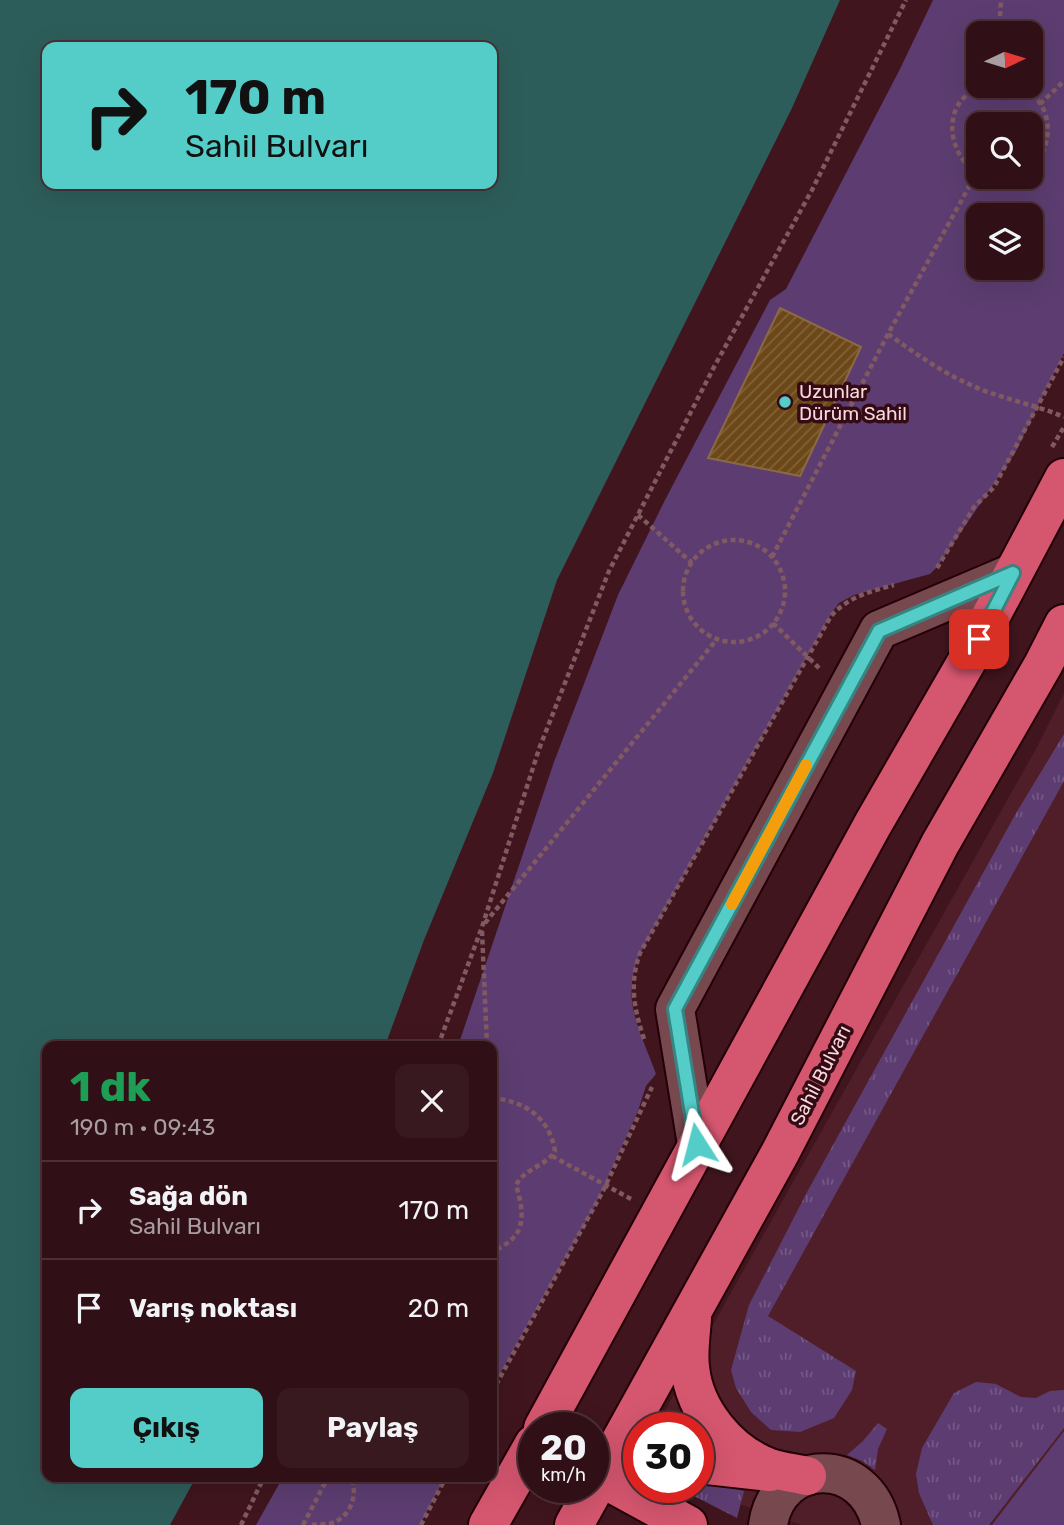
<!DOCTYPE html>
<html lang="tr">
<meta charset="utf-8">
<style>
body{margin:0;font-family:Rubik,sans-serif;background:#38191f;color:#f1f3f6;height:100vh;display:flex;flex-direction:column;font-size:26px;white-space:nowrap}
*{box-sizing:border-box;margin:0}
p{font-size:23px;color:#a89da1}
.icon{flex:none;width:38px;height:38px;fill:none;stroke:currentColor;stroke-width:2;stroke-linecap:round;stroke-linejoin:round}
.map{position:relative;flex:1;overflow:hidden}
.sheet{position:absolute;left:42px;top:1041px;width:455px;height:441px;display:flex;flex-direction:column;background:#301016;border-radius:14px;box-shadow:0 7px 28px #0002,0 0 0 2px #4b3035}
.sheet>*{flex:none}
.guide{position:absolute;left:42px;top:42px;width:455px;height:147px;border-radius:14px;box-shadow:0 7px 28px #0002,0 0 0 2px #4b3035;background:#54cdc8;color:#111;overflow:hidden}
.needle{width:46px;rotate:86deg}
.fabs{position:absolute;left:966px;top:21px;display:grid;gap:14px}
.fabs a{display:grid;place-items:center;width:77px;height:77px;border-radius:14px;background:#301016;box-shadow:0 7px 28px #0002,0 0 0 2px #4b3035;font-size:35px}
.speed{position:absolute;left:518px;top:1412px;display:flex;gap:14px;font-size:35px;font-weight:700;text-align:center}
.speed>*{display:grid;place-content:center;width:91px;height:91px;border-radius:50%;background:#301016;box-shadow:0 7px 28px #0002,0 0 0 2px #4b3035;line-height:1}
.speed small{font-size:18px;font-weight:400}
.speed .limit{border:10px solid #d22;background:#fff;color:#111}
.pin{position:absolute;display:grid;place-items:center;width:60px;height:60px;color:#fff;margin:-30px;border-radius:14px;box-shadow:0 4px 10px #0006}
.me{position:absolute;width:77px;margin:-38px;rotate:351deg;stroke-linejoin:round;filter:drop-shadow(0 0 5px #0008)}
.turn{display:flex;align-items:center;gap:24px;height:147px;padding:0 28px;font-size:32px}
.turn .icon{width:91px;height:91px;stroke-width:2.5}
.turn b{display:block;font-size:49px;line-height:60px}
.round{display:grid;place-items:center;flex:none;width:74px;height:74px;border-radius:14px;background:#38191f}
.headline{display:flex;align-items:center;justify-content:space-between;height:119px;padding:0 28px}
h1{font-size:42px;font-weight:700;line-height:52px;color:#1e9e55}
.button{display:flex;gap:14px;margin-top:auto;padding:14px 28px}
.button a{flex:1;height:80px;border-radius:14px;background:#54cdc8;color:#111;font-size:28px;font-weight:700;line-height:80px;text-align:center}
.button a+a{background:#38191f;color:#f1f3f6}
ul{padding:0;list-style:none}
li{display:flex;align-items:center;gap:21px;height:98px;padding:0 28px;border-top:2px solid #4b3035}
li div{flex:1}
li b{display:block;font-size:26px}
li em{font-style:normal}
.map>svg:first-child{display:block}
.built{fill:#4f1e28}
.grass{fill:url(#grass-tufts)}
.green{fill:#5d3d71;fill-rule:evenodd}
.water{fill:#2d5d5a;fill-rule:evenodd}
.building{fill:url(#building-hatch);stroke:#8a6a44;stroke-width:2}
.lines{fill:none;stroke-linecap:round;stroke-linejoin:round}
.minor-casing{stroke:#240007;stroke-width:42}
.highway-casing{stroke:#240007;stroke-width:42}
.path{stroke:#805a60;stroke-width:4.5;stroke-dasharray:5 3.5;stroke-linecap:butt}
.minor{stroke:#78484f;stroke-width:38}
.highway{stroke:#d5566f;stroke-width:38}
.route-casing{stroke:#378582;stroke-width:18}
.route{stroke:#54cdc8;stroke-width:12}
.slow{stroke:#f59e0b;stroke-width:12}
.poi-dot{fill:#54cdc8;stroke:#340b14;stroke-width:2.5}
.labels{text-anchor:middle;stroke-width:7;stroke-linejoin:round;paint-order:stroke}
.poi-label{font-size:19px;fill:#f7d9dc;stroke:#340b14;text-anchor:start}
.street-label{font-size:19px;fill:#f7d9dc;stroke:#340b14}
</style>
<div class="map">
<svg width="1064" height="1525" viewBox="0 0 1064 1525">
<defs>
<pattern id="grass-tufts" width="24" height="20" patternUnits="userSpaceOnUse" patternTransform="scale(1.75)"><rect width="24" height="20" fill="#5d3d71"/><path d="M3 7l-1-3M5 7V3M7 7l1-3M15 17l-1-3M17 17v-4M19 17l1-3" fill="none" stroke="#755885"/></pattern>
<pattern id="building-hatch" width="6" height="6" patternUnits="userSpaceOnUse" patternTransform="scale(1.75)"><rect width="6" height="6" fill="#6c4818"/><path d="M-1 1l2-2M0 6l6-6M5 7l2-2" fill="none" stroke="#826239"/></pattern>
</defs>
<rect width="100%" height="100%" fill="#40151d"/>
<path class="built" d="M1064,693V1525H802L691,1488H698V1428H655L1037,747Z"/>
<path class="grass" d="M1064,734V781L768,1316L856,1371L852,1390L834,1418L800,1432L771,1430L751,1412L736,1388L731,1370L749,1305L806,1194L1015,815Z
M976,1382L996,1384L1021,1397L1036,1398L1050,1391L1064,1390V1428L989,1525H933L919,1493L916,1474L922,1448L954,1393Z
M878,1423L887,1429L878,1449L875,1470L862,1461L847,1455L863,1441Z
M698,1480L744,1491L737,1518L678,1488H698Z"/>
<path class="green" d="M933,0H1064V353L1015,453L937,567L930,574L854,595L839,603L833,611L643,948C618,997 639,1027 656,1074L646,1086L638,1111L595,1206L492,1388V1046H458L554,762L618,595L665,500L770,300L786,289L901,67ZM978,33H1031V86H978ZM978,124H1031V177H978ZM978,215H1031V268H978Z
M1064,1431V1525H992Z
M283,1477H445L420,1525H256Z"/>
<path class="water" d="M0,0H840L792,108L557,580L493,773L424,940L385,1046H47V1477H196L170,1525H0ZM47,47H492V184H47Z"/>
<path class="building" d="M780,308L861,347L800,476L708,458Z"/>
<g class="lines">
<g class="minor-casing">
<path id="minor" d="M697,1144L675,1009L879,630L1013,573
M768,1525C778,1457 866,1455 881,1525"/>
</g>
<g class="highway-casing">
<path id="highway" d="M692,1318C691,1334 688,1351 690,1367C694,1411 729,1453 770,1468C782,1472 795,1473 807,1476
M543,1428L873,824L967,661L1064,478
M698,1464L770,1472
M593,1473L688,1525
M488,1525L534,1444
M574,1525L780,1153L940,844L1043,665L1064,624"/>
</g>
<path class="path" d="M999,33L1001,0
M1017,86C1053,98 1057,144 1031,169
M1040,104L1064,81
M977,174C945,151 941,100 983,86
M984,177L1005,180L1016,177
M888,334C915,353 941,372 971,385C1001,399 1034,404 1064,417
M1052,447L1064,427
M638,515L692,563
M683 591a51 51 0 1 1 102 0a51 51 0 1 1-102 0Z
M772,557L888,334L976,174
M937,568L974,507L994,487L1064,357
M773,623L820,669
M485,923L717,639
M482,931L487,1046
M644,1039C634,1009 629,984 640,953L831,616C848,597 871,591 894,585
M438,1046L482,927L539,749L609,571L714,367L812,190L906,0
M492,1098C525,1101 549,1117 555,1151C546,1166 525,1168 516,1185C525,1215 527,1238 492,1251
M552,1156L631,1199
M492,1392L603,1191L652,1087
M241,1525L264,1477
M303,1525L328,1477
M312,1525C319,1524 328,1525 335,1522C352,1514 358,1493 351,1477
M421,1525L446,1477"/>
<use href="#minor" class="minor"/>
<use href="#highway" class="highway"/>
</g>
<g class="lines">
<g class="route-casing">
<path id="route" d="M697,1144L675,1009L879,631L1013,573L979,639"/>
</g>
<use href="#route" class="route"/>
<path class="slow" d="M732,904L806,765"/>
</g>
<circle class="poi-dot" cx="785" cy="402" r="7"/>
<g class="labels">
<g class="poi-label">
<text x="799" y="398">Uzunlar<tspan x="799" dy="22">Dürüm Sahil</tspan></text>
</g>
<g class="street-label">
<text transform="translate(820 1075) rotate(-63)" y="7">Sahil Bulvarı</text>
</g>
</g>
</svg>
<div class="fabs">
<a><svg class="needle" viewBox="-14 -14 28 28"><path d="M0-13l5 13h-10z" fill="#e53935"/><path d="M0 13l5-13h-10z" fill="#a89da1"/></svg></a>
<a><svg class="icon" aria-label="search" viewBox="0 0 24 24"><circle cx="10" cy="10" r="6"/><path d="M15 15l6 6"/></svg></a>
<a><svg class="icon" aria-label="layers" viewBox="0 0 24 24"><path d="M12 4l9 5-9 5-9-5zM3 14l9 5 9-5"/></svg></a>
</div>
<div class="speed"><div>20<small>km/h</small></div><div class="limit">30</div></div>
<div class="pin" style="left:979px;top:639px;background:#d93025"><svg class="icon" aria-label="arrive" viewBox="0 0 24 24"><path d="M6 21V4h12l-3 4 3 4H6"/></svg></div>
<svg class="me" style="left:697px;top:1144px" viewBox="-20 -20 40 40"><path d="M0-17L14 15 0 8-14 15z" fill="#54cdc8" stroke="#fff" stroke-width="4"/></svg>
<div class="guide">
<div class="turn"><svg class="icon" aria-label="right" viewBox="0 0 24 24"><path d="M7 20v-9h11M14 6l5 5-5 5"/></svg><div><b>170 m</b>Sahil Bulvarı</div></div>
</div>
<section class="sheet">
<div class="headline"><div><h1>1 dk</h1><p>190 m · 09:43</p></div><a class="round"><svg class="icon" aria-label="close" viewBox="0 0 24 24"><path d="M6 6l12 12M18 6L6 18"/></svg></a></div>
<ul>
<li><svg class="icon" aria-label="right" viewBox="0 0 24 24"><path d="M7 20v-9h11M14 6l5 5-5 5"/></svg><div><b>Sağa dön</b><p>Sahil Bulvarı</p></div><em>170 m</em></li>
<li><svg class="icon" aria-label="arrive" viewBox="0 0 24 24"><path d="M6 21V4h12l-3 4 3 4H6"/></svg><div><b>Varış noktası</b></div><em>20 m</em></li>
</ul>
<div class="button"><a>Çıkış</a><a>Paylaş</a></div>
</section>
</div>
